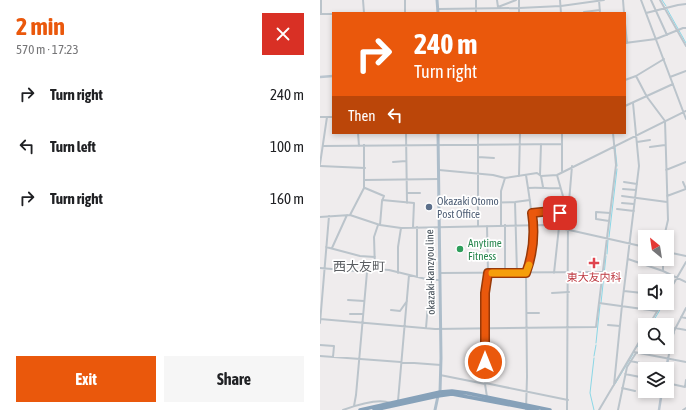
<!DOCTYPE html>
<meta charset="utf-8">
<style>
body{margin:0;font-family:"Asap Condensed","Noto Sans JP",sans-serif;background:#f6f6f6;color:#202124;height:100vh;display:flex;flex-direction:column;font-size:15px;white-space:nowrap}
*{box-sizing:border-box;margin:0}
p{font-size:13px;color:#757577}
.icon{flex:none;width:22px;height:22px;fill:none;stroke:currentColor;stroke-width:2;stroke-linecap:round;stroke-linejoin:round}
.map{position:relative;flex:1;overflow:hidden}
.details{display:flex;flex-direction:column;background:#fff;width:320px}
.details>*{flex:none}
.banner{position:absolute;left:12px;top:12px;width:294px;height:122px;border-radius:0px;box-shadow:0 2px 6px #0003;background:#ea580c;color:#fff;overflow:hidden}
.needle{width:26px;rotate:330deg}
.fabs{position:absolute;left:318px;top:230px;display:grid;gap:8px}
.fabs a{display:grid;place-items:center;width:36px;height:36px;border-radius:0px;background:#fff;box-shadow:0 2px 6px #0003;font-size:20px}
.pin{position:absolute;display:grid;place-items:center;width:34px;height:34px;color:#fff;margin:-17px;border-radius:8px;box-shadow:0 2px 6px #0006}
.me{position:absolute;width:44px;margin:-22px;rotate:0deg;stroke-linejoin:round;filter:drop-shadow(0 0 3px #0008)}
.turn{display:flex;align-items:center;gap:14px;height:84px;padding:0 16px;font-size:18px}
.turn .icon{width:52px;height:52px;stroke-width:2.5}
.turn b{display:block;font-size:28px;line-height:34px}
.then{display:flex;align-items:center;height:38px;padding:0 16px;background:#0003;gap:8px;font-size:15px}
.round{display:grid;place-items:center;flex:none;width:42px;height:42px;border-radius:0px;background:#f6f6f6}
.summary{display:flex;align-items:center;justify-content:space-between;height:68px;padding:0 16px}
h1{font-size:24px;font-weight:700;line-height:30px;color:#ea580c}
.button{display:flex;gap:8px;margin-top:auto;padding:8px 16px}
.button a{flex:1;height:46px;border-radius:0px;background:#ea580c;color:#fff;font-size:16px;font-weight:700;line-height:46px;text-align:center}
.button a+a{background:#f6f6f6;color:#202124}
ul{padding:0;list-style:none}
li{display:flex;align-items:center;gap:12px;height:52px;padding:0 16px}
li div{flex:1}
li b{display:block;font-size:15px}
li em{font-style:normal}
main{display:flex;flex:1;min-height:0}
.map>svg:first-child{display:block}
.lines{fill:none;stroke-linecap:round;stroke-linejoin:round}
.stream{stroke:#8bd7e6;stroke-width:1}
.street{stroke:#bbc4cb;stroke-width:2}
.secondary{stroke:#bbc6d0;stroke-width:2.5}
.primary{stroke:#adbdca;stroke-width:3}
.highway{stroke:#86a1b9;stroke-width:3.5}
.route-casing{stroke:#983908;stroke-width:10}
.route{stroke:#ea580c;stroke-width:7}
.slow{stroke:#f59e0b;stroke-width:7}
.service-dot{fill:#5c6f8a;stroke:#fff;stroke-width:1.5}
.leisure-dot{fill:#2e9e5b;stroke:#fff;stroke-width:1.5}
.health-dot{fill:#e0444e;stroke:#fff;stroke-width:1.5}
.labels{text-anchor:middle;stroke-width:3.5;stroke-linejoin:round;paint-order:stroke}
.service-label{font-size:11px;fill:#4e5e75;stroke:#fff;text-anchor:start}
.leisure-label{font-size:11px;fill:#27864d;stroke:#fff;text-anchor:start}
.street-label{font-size:11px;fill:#465059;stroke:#fff}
.health-label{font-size:11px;fill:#be3a42;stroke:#fff}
.quarter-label{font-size:13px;fill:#5a5d61;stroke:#fff}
</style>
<main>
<section class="details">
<div class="summary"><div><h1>2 min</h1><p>570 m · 17:23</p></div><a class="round" style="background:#d93025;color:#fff"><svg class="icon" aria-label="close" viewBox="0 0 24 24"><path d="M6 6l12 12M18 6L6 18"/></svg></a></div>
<ul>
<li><svg class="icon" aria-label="right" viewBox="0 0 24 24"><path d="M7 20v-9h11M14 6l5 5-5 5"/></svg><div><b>Turn right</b></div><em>240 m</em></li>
<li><svg class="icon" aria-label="left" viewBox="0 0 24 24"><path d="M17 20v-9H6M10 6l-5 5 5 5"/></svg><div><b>Turn left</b></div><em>100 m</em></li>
<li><svg class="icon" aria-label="right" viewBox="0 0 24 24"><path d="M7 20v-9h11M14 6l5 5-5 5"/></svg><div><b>Turn right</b></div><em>160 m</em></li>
</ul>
<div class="button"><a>Exit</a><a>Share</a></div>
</section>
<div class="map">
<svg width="366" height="410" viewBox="0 0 366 410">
<rect width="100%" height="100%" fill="#efeced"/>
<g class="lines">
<path class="stream" d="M342,0L346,6
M347,9L366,43
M295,147L297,166
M289,237L297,169
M287,254L288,240
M347,297L351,290
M281,303L286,256
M331,325L344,303
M276,343L280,305
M317,347L325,336
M274,356L276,345
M295,384L313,354
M274,410L270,393L274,358"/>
<path class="street" d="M43,0L44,13
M85,0V13
M156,0V13
M177,0L178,7
M199,0V13
M240,0L241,13
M279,0L280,13
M303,0L304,13
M321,0L366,119
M331,0L347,35
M340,0L366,46
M178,7L196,0
M118,9L199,8L241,6L284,0
M264,12L280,10
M326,13L358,5L366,4
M0,14H13
M1,14V0
M305,23L307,43
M305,43L336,39L363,28H366
M316,76L327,97L345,121L348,220L344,237
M350,77L366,71
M305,80L316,76L344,59
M305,106L353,84
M0,117H7
M38,133L39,146
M86,133L87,203
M242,133V171
M317,142L330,140
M3,146L242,144
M330,147L345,145
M158,157L174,158
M73,162L86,161
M0,164L7,117H13
M0,166L45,168
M119,170L173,175L185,178L217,173L221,176L237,175L366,111
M346,170L366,162
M206,175C211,209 218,240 206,273L207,377L206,410
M220,175L221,144
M237,175L248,214
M199,176L200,133
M221,176L223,187
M44,180L119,179
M304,182L317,184
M363,182L366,189
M45,188L64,196L62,201L60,225
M208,188C220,187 229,189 240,188
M303,189L316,190
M87,193H100
M302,196L347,202
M347,196L366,189
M62,200L94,203L93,227
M195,202L197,273
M157,203L195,202L210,200
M302,203L314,204
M297,209L314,211
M212,213L231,211L248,214
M30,215L44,188V145
M0,217L30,215L60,225L81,228L227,225L325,247
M289,221L276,219V212L290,213
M185,225V273
M158,226V133
M167,226L168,273L165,293V384L167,397
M181,226V191L185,178
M97,227V277
M321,232L344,236
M6,247L40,256L55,257
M12,248L27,215
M347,252L366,256
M308,259L343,271L366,282
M343,259V271
M0,268L47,272L55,269L69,270L110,280H120
M55,269L54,237L58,225
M78,273V247L81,228
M121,273L284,272
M234,273L239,227
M304,291L322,293
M232,293L249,292
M347,295L366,262
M28,300L44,301
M279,303L337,311
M71,310L80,311L87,301
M207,313H219
M30,314H43
M361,317L366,318
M0,319L115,329L276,327L296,165L293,133
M0,323L9,216
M288,325L300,326
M329,325L342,303
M106,328L110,280
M355,328L366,330
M347,331L354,333
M0,345L14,346L13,357
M314,352L366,362
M0,356L121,365
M348,359L354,331L366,308
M310,361L346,368
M305,374L325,378
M120,375L165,384
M165,383L248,400
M347,383L365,387L366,380
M294,385L302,305L319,166L313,103
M302,388L315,391
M78,401L89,275
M34,406L36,395L47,272
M23,410C34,406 59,398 70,403
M247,410L248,214L252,166
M279,410L325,332
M298,410L307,367L316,353
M363,410L366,408"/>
<path class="secondary" d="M0,77L13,76
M346,369L348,359
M339,410L342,391"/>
<path class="primary" d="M117,0L118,13
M115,410L118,396L120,392L121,358L118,133"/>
<path class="highway" d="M40,410L120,392L132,391L147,393L230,410
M54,410L118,396L132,394L217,410"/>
</g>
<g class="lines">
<g class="route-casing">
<path id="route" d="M165,362V293L168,273H206C213,254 215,233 212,213L231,211L240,213"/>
</g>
<use href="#route" class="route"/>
<path class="slow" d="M172,273H206L209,265"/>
</g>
<circle class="service-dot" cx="109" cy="207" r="4"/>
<circle class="leisure-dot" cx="140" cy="249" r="4"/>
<path class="health-dot" d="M272 257h4v4h4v4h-4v4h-4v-4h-4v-4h4z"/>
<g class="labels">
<g class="service-label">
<text x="117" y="205">Okazaki Otomo<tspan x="117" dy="13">Post Office</tspan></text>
</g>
<g class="leisure-label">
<text x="148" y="247">Anytime<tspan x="148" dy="13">Fitness</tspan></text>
</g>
<g class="street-label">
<text transform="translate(110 272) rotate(-91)" y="4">okazaki-kanzyou line</text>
</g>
<g class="health-label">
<text x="274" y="281">東大友内科</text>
</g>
<g class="quarter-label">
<text x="39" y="271">西大友町</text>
</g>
</g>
</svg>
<div class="fabs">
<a><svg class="needle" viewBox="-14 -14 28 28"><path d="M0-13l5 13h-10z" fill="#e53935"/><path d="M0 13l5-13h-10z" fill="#757577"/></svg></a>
<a><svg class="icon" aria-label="sound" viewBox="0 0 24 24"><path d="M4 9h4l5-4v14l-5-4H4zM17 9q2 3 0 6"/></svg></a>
<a><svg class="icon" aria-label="search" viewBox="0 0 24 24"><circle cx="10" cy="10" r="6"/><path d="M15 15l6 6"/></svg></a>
<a><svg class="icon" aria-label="layers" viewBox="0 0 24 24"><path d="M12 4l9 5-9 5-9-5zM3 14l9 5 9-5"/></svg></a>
</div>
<div class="pin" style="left:240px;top:213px;background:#d93025"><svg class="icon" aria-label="arrive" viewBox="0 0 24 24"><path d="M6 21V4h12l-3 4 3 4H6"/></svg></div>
<svg class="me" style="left:165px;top:362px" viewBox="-20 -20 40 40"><circle r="17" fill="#ea580c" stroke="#fff" stroke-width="3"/><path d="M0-11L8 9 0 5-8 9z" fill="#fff"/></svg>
<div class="banner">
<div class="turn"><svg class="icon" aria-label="right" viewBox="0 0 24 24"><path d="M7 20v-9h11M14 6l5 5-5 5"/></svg><div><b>240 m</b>Turn right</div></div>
<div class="then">Then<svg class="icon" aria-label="left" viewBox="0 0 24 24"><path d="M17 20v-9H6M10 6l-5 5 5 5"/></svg></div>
</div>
</div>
</main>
